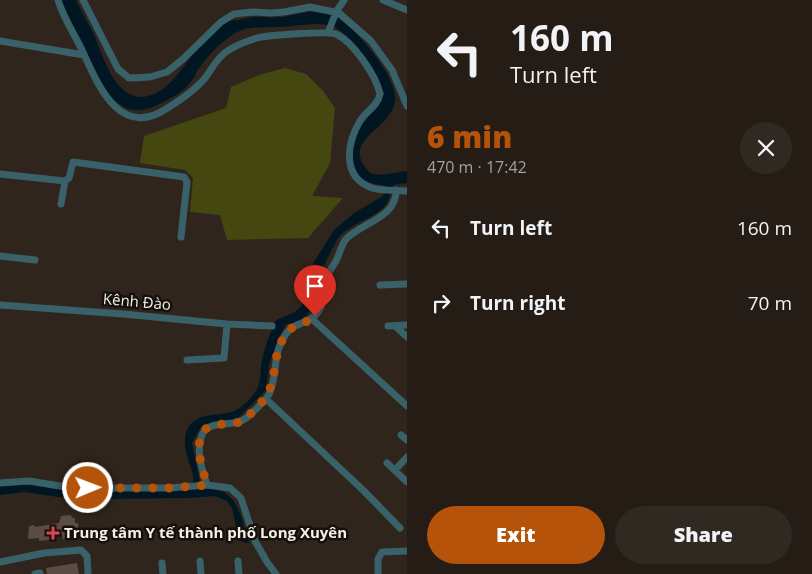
<!DOCTYPE html>
<meta charset="utf-8">
<style>
body{margin:0;font-family:"Open Sans",sans-serif;background:#302922;color:#f1f3f6;height:100vh;display:flex;flex-direction:column;font-size:19px;white-space:nowrap}
*{box-sizing:border-box;margin:0}
p{font-size:16px;color:#a3a1a0}
.icon{flex:none;width:28px;height:28px;fill:none;stroke:currentColor;stroke-width:2;stroke-linecap:round;stroke-linejoin:round}
.map{position:relative;flex:1;overflow:hidden}
.sheet{display:flex;flex-direction:column;background:#241c15;width:405px}
.sheet>*{flex:none}
.hud{background:#241c15;color:#f1f3f6;overflow:hidden}
.pin{position:absolute;display:grid;place-items:center;width:42px;height:42px;color:#fff;margin:-51px -21px;border-radius:50% 50% 50% 0;rotate:-45deg;box-shadow:0 0 5px #0007}
.pin .icon{rotate:45deg}
.me{position:absolute;width:55px;margin:-28px;rotate:89deg;stroke-linejoin:round;filter:drop-shadow(0 0 4px #0008)}
.turn{display:flex;align-items:center;gap:18px;height:105px;padding:0 20px;font-size:22px}
.turn .icon{width:65px;height:65px;stroke-width:2.5}
.turn b{display:block;font-size:35px;line-height:42px}
.round{display:grid;place-items:center;flex:none;width:52px;height:52px;border-radius:26px;background:#302922}
.head{display:flex;align-items:center;justify-content:space-between;height:85px;padding:0 20px}
h1{font-size:30px;font-weight:800;line-height:38px;color:#b45309}
.button{display:flex;gap:10px;margin-top:auto;padding:10px 20px}
.button a{flex:1;height:58px;border-radius:30px;background:#b45309;color:#fff;font-size:20px;font-weight:800;line-height:58px;text-align:center}
.button a+a{background:#302922;color:#f1f3f6}
ul{padding:0;list-style:none}
li{display:flex;align-items:center;gap:15px;height:75px;padding:0 20px}
li div{flex:1}
li b{display:block;font-size:19px}
li em{font-style:normal}
main{display:flex;flex:1;min-height:0}
.map>svg:first-child{display:block}
.green{fill:#454710}
.water{fill:#001723}
.building{fill:#5b4d45}
.lines{fill:none;stroke-linecap:round;stroke-linejoin:round}
.minor{stroke:#39616a;stroke-width:7}
.route{stroke:#b45309;stroke-width:9;stroke-dasharray:0 16.2}
.health-dot{fill:#e0444e;stroke:#14100b;stroke-width:2}
.labels{text-anchor:middle;stroke-width:5;stroke-linejoin:round;paint-order:stroke}
.street-label{font-size:15px;fill:#f6eee8;stroke:#14100b}
.poi-label{font-size:15px;font-weight:bold;fill:#f6eee8;stroke:#14100b;text-anchor:start}
</style>
<main>
<div class="map">
<svg width="407" height="574" viewBox="0 0 407 574">
<rect width="100%" height="100%" fill="#30251c"/>
<path class="green" d="M285,68L306,74L324,92L335,108L330,163L312,196L343,198L308,238L227,240L220,215L190,212L193,178L185,170L140,163L144,136L226,108L231,87L259,75Z"/>
<path class="water" d="M61,0H76C82,13 89,25 95,37C100,50 105,64 112,76C131,108 157,100 178,74C192,57 207,33 227,22C230,20 234,20 238,20C245,19 253,16 260,17C268,17 275,18 283,17C311,12 322,5 346,24C363,38 403,84 394,106C384,133 340,141 370,173L381,175L407,171V183L393,185C391,191 390,198 387,203C379,217 344,226 337,240C332,250 326,260 322,271C313,293 318,321 286,324L280,335L269,364L266,390L237,419L213,422L201,427L196,435L192,443L201,487C208,488 215,489 221,491C240,498 243,526 249,543L242,542L236,526L232,508L227,501L215,496L189,498L99,499L58,497L25,492L0,495V485L25,483L174,490H192C192,485 194,479 193,475C189,460 181,445 187,430C195,413 213,416 227,413C238,411 246,404 252,396C263,384 259,374 262,360C265,346 270,333 276,320L295,312L306,301L314,262L334,230L354,213L381,197L387,192L386,186C361,182 359,179 349,156L358,129L378,106L384,93C377,74 349,28 328,25C311,22 295,27 279,27C262,28 245,25 231,36C218,45 206,58 197,71C195,75 193,80 189,84C184,91 173,97 165,101C136,118 120,111 102,85Z"/>
<path class="building" d="M71,515L72,518H75V523H78L79,533H77L78,537L63,539L62,534L49,536V540L39,541V538L28,539L29,526L34,525L35,527L59,523L61,516Z
M77,563L79,574H47L46,568Z"/>
<g class="lines">
<path class="minor" d="M58,0C63,17 73,32 81,48C97,82 118,140 166,109C179,101 195,90 205,78C212,69 216,59 226,52C234,46 247,41 257,38C268,35 327,31 336,34C353,42 376,75 380,94C378,106 366,111 360,121C347,143 341,177 372,188C382,191 396,190 407,191
M83,0L118,69L129,78L150,77L167,72L183,59L221,22L234,14L252,12L271,13L284,12L310,7L339,13L371,41L392,70L407,106
M383,0L407,10
M328,33L336,12L344,0
M0,41L84,55
M0,174L65,181L69,178L73,162L184,177L187,182L181,237
M61,204L65,181
M0,256L35,260
M380,285L407,284
M0,305L123,314L227,324L272,326
M312,319L407,406
M388,326L407,325
M395,326L407,337
M187,360L224,358L227,324
M266,399L364,491L400,528
M401,435L407,440
M387,463L407,482
M395,470L407,457
M0,483L29,481L66,487L88,488H169L207,485C202,470 195,449 203,433C209,421 231,426 241,421C246,419 250,415 253,412C259,406 267,400 270,392C278,373 272,353 286,334C295,320 312,326 321,307C323,301 322,295 323,289C327,274 328,274 336,261C340,254 341,244 347,238C364,222 397,217 396,190
M207,485L230,488L241,498L255,541L267,562L276,574
M200,561L201,574
M238,561L239,574
M0,562L44,553L81,550L87,556L88,574
M162,563L163,574
M35,574L40,573
M378,574V559L382,552L407,551"/>
</g>
<g class="lines">
<path class="route" d="M88,488H169L207,485C203,470 194,447 203,432C210,421 229,426 239,422C246,420 252,412 257,407C282,384 268,360 286,334C293,323 306,325 315,316"/>
</g>
<path class="health-dot" d="M50.5 525.5h5v5h5v5h-5v5h-5v-5h-5v-5h5z"/>
<g class="labels">
<g class="street-label">
<text transform="translate(137 302) rotate(5)" y="5">Kênh Đào</text>
</g>
<g class="poi-label">
<text x="64" y="538">Trung tâm Y tế thành phố Long Xuyên</text>
</g>
</g>
</svg>
<div class="pin" style="left:315px;top:316px;background:#d93025"><svg class="icon" aria-label="arrive" viewBox="0 0 24 24"><path d="M6 21V4h12l-3 4 3 4H6"/></svg></div>
<svg class="me" style="left:88px;top:488px" viewBox="-20 -20 40 40"><circle r="17" fill="#b45309" stroke="#fff" stroke-width="3"/><path d="M0-11L8 9 0 5-8 9z" fill="#fff"/></svg>
</div>
<section class="sheet">
<div class="hud">
<div class="turn"><svg class="icon" aria-label="left" viewBox="0 0 24 24"><path d="M17 20v-9H6M10 6l-5 5 5 5"/></svg><div><b>160 m</b>Turn left</div></div>
</div>
<div class="head"><div><h1>6 min</h1><p>470 m · 17:42</p></div><a class="round"><svg class="icon" aria-label="close" viewBox="0 0 24 24"><path d="M6 6l12 12M18 6L6 18"/></svg></a></div>
<ul>
<li><svg class="icon" aria-label="left" viewBox="0 0 24 24"><path d="M17 20v-9H6M10 6l-5 5 5 5"/></svg><div><b>Turn left</b></div><em>160 m</em></li>
<li><svg class="icon" aria-label="right" viewBox="0 0 24 24"><path d="M7 20v-9h11M14 6l5 5-5 5"/></svg><div><b>Turn right</b></div><em>70 m</em></li>
</ul>
<div class="button"><a>Exit</a><a>Share</a></div>
</section>
</main>
